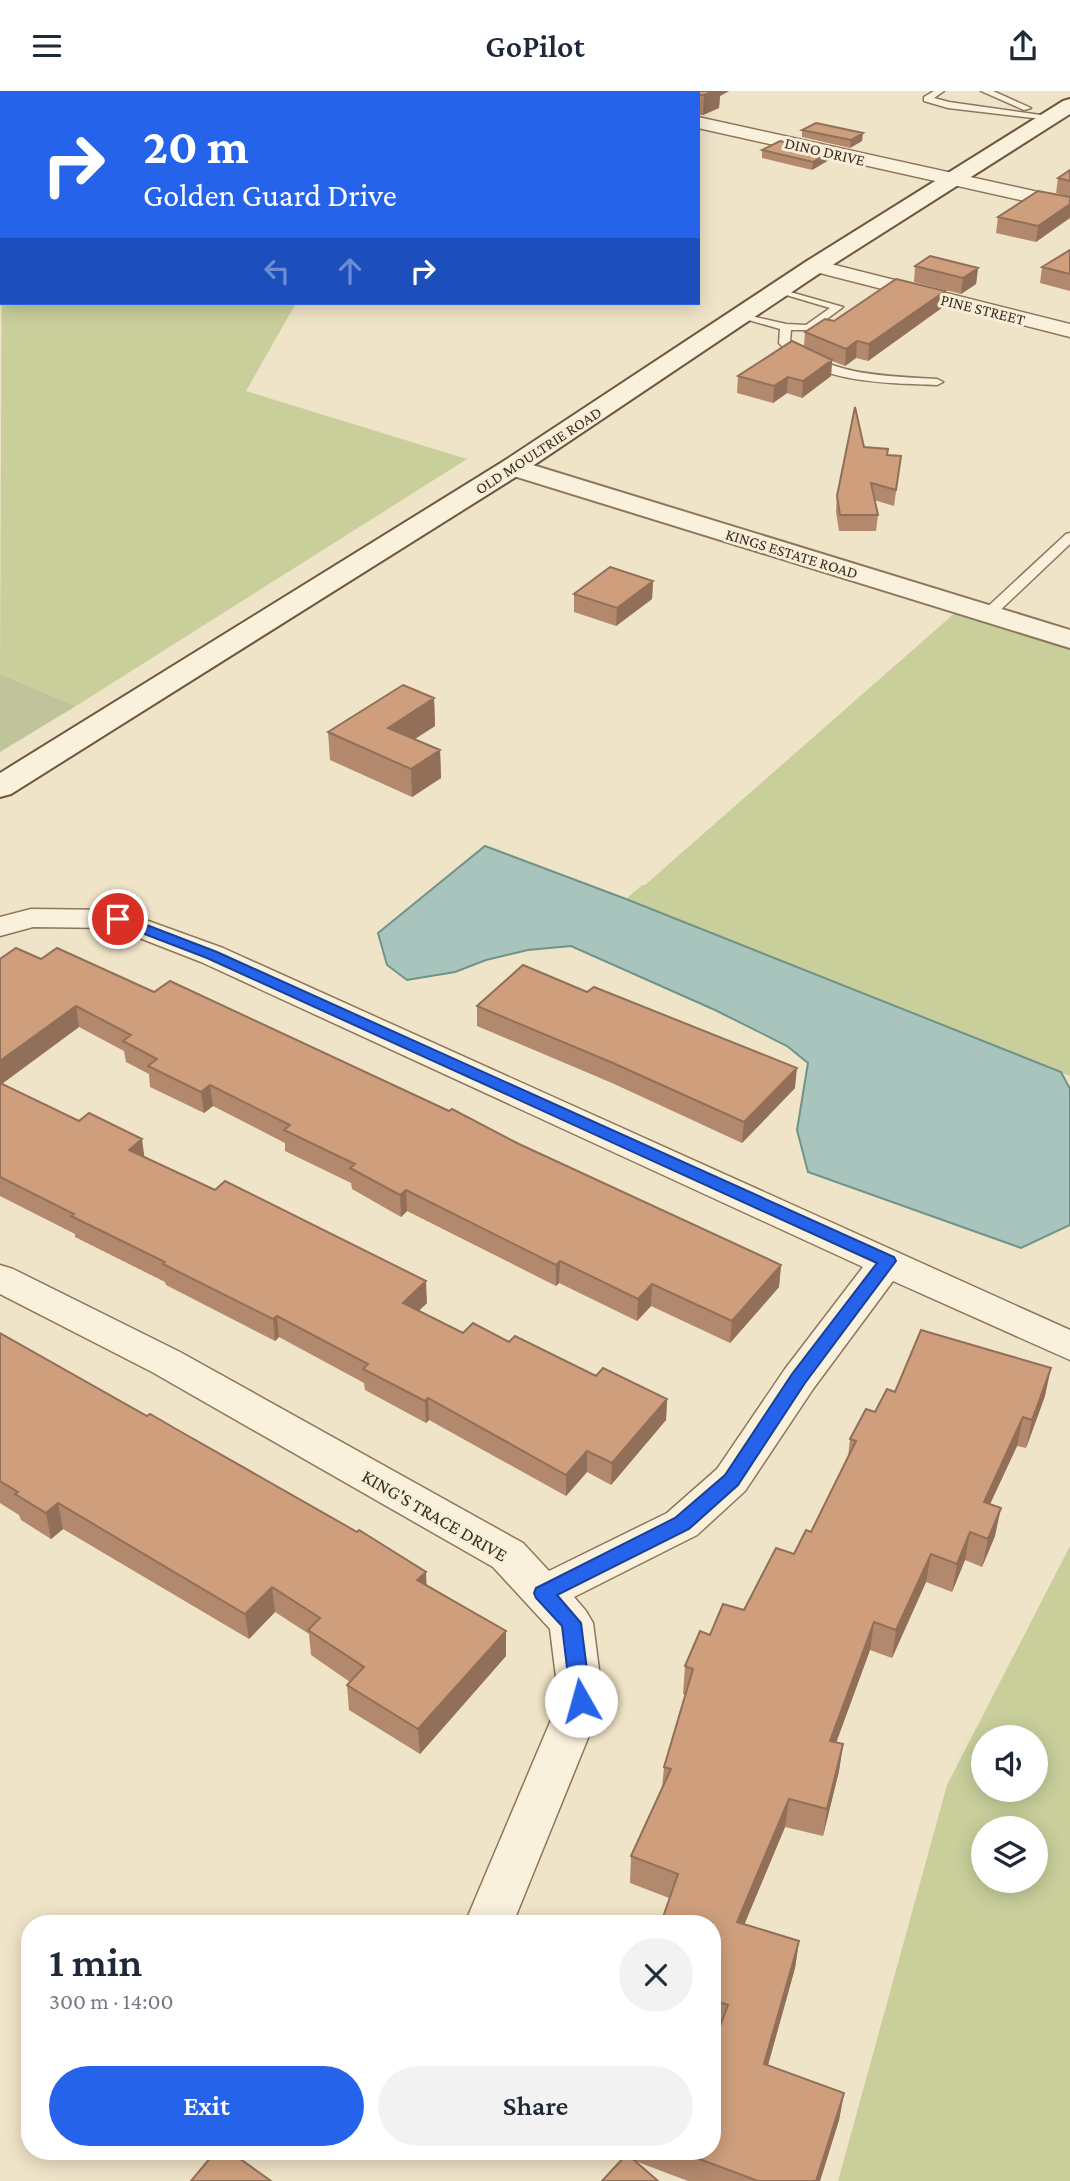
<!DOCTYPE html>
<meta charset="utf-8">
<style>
body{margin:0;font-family:"Crimson Pro",serif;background:#f2f2f3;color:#1f2937;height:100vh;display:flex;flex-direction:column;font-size:26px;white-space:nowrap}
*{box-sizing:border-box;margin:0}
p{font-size:23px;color:#747a83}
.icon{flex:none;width:38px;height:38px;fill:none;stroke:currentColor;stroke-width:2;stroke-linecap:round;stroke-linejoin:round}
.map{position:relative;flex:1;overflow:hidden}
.panel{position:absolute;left:21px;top:1824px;width:700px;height:245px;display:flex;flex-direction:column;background:#fff;border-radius:28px;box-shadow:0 4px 18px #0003}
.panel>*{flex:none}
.banner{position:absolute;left:0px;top:0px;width:700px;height:214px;box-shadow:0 4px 18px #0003;background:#2563eb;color:#fff;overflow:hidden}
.buttons{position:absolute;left:971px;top:1634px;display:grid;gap:14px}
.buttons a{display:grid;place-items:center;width:77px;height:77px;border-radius:50%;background:#fff;box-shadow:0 4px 18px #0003;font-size:35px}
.pin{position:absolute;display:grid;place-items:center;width:60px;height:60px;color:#fff;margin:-30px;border:4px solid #fff;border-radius:50%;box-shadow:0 2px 7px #0007}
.me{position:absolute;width:77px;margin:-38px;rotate:353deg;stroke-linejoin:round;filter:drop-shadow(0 0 5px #0008)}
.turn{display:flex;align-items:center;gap:24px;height:147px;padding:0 28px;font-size:32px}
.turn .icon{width:91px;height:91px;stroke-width:2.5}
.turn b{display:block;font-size:49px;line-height:60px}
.lanes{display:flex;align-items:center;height:66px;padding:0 28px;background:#0003;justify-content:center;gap:35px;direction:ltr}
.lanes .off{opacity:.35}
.round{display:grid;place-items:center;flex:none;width:74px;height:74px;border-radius:37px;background:#f2f2f3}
.head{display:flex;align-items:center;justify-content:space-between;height:119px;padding:0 28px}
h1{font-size:42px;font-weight:600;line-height:52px}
.button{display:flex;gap:14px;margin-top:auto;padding:14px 28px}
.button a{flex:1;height:80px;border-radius:42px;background:#2563eb;color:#fff;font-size:28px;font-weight:600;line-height:80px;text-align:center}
.button a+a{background:#f2f2f3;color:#1f2937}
header{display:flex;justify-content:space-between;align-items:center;height:91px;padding:0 28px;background:#fff;font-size:32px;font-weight:600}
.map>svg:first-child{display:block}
.green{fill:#c9cf9b;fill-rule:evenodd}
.cemetery{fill:#bfc49a}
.water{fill:#a9c4bc;stroke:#6f938a;stroke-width:2}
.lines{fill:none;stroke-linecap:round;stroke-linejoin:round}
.service-casing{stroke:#8d765c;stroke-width:3}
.minor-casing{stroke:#8d765c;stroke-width:3}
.tertiary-casing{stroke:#8d765c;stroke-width:4}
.secondary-casing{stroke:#6f573f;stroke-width:4}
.service{fill:#faf1dc;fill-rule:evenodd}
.minor{fill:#faf1dc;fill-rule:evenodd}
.tertiary{fill:#faf1dc;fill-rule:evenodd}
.secondary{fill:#faf1dc;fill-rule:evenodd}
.wall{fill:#b2896c}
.shaded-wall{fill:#916f58}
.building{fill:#cf9f7d;stroke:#916f58;stroke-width:2}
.route{fill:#2563eb;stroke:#184099;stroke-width:2}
.labels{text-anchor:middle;stroke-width:6;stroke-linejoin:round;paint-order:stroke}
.far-street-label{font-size:16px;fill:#3d2e20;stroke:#f7eed8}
.street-label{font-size:19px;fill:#3d2e20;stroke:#f7eed8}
</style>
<header><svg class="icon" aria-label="menu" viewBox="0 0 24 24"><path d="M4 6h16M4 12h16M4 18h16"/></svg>GoPilot<svg class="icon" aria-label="share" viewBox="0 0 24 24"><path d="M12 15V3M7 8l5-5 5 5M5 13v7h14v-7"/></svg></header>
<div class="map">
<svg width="1070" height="2090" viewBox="0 0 1070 2090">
<rect width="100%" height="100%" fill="#f0e4c8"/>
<path class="green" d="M126,0H445L453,2H130Z
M2,108V212H296L246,300L467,368L76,615L0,583Z
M956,521L1070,557V985L626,808L642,794H645Z
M1070,1455V2090H838L947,1694ZM984,1647H1036V1699H984ZM984,1738H1036V1790H984Z"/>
<path class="cemetery" d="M0,583L76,615L0,661Z"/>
<path class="water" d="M485,755L626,808L1061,981L1070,998V1134L1021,1157L808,1081L797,1039L808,972L787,955L715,919L571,855L528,859L486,869L455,881L407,889L387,874L378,842Z"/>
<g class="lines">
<g class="service-casing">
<path id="service" d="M934,0H944L934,7L949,11L1055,26L1050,29L948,17L924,10V6Z
M981,0H993L1031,17L1024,19Z
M776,197L843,216L812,239H791L790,251C830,285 887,285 937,288L943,291L937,294C887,292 815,293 779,252L780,238L738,226V222L786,233L806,234L830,217L776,201Z
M1070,442V453L993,526H983V520L1066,443Z"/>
</g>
<g class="minor-casing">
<path id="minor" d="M698,26L1070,108V120L698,37Z
M815,169L1070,233V246L808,179L805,175L808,171Z
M31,818L118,819L223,857L1070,1239V1269L893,1190L813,1298L745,1400L697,1444L574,1506L586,1520L593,1532L603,1610L513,1832H465L559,1610L550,1538L493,1476L152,1281L0,1203V1174L13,1178L180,1261L523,1452L549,1480L667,1422L717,1378L785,1278L863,1176L201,871L114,837L33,836L0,845V826Z"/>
</g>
<g class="tertiary-casing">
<path id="tertiary" d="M513,368L1070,539V557L504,382L500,376L504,370Z"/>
</g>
<g class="secondary-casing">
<path id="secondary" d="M1070,8V23L823,180L522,382L11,703L0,706V682L504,370L807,170L1063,10Z"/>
</g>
<use href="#service" class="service"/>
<use href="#minor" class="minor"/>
<use href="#tertiary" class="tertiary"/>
<use href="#secondary" class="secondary"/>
</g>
<path class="wall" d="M463,0H729L720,5L719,17L703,24H698V2H471Z
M802,39L862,50L850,57L802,46Z
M762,59L830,61L829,69L812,79L762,67Z
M1070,79V106L1056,102L1058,87Z
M1070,106L1036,151L996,142L998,126Z
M1070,159V200L1040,192L1042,176Z
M915,175L978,177L976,193L961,203L914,191Z
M943,216L868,270L856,267L845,275L832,270L831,285L802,307L787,302L773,312L737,302L738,285L804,255L805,241L834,230Z
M864,356L888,364L901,365L894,415L874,409L878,424L876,440H839L836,421L837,405Z
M653,490L652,508L616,535L574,521V503Z
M434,607L435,635L414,648L440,659L441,687L412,706L330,669L328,641Z
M0,868H41L154,901L519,1053L781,1174L779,1196L730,1252L651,1215L637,1230L559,1192L556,1195L407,1120L401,1126L352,1098L351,1092L285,1060V1052L213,1015L204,1022L150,996L149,983L126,971L124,960L79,936L2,993L427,1212L419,1220L463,1242L509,1251L596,1285L667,1308L666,1329L611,1394L587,1381L566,1405L429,1329L426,1332L365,1299L364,1292L279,1246L275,1250L166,1194L165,1191L75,1146V1143L0,1105Z
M477,915L795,997L742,1052L612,992L477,935Z
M0,1242L506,1540V1565L420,1663L349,1619L347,1594L350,1591L311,1564L309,1543L275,1521L249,1548L63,1438L51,1448L21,1429L19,1424L0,1412Z
M895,1301L1045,1305L1026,1357L1017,1355L990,1413L995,1445L982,1476L965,1469L952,1501L926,1491L892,1567L870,1559L836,1651L843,1653L839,1680L823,1745L785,1736L744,1834L799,1850L795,1877L768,1974L844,2002L839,2029L820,2090H688L622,2065V2060H712L719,1939L712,1937V1832L669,1807L630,1792L631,1765L662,1697L664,1676L685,1604L683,1603L685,1575L710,1544L744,1519L794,1463L811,1441L848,1366L850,1348Z"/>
<path class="shaded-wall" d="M703,0H729L720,5L719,17L703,24L704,4Z
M2,32V55L0,56V33Z
M863,42L862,50L850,57L851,49Z
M830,61L829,69L812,79L813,71Z
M1070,113V127L1036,151L1038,135Z
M978,177L976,193L961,203L963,187Z
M945,200L943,216L868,270L869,253Z
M857,250L856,267L845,275L846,258Z
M832,269L831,285L802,307L803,290Z
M788,286L787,302L773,312L774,295Z
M653,490L652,508L616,535L617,517Z
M434,607L435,635L389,665L388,637Z
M440,659L441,687L412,706L411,678Z
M76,915L79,936L0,994V970Z
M797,977L795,997L742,1052L744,1031Z
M210,994L213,1015L204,1022L201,1001Z
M142,1048L145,1070L129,1059Z
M406,1099L407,1120L401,1126L400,1104Z
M560,1170L559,1192L556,1195V1174Z
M781,1174L779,1196L730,1252L732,1230Z
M426,1190L427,1212L404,1233L403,1212Z
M652,1193L651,1215L637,1230L638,1208Z
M277,1225L279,1246L275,1250L273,1228Z
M1051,1277L1045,1305L1026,1357L1032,1329Z
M428,1307L429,1329L426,1332L425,1310Z
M667,1308L666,1329L611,1394L612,1372Z
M1023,1326L1017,1355L978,1439L984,1411Z
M587,1360V1381L566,1405V1384Z
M58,1412L63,1438L51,1448L46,1422Z
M1001,1417L995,1445L982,1476L988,1448Z
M970,1441L965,1469L952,1501L957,1473Z
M931,1463L926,1491L892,1567L896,1539Z
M426,1481L427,1506L417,1489Z
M272,1496L275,1521L249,1548L245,1523Z
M874,1531L870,1559L827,1677L830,1650Z
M506,1540V1565L420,1663L418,1638Z
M843,1653L839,1680L823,1745L827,1718Z
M789,1708L785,1736L734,1858L737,1831Z
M799,1850L795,1877L761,1999L764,1973Z
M844,2002L839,2029L820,2090H816Z"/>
<path class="building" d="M547,0H714L704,4H698V2H555Z
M0,17H2V32L0,33Z
M816,32L863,42L851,49L802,39Z
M780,50L830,61L813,71L762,59Z
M1070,79V90L1058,87Z
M1038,100L1070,106V113L1038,135L998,126Z
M1070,159V183L1042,176Z
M930,165L978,177L963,187L915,175Z
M896,188L945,200L869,253L857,250L846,258L805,241L825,228L834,230Z
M792,250L832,269L803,290L788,286L774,295L738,285Z
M855,316L864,356L888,358L887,364L901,365L896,399L871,392L878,424H840L837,405Z
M610,476L653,490L617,517L574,503Z
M403,594L434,607L388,637L440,659L411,678L328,641Z
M16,857L41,868L57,857L154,901L170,890L449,1020L452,1018L519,1053L781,1174L732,1230L652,1193L638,1208L560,1170L556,1174L406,1099L400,1104L350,1077L355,1073L284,1039L290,1034L210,994L201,1001L148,975L157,968L123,950L131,944L76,915L0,970V868Z
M523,874L587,901L594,896L797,977L744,1031L613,972L477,915Z
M0,992L79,1030L89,1022L142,1048L129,1059L215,1099L225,1090L426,1190L403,1212L463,1242L473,1232L509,1251L515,1245L596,1285L603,1277L667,1308L612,1372L587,1360L566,1384L428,1307L425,1310L363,1278L368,1273L277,1225L273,1228L163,1173L165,1171L71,1125L74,1123L0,1086Z
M921,1239L1051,1277L1032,1329L1023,1326L984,1411L1001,1417L988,1448L970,1441L957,1473L931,1463L896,1539L874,1531L830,1650L843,1653L827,1718L789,1708L737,1831L799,1850L764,1973L844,2002L816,2090H758L678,2060H712V1957L728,1914L712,1909V1832H661L678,1783L631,1765L671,1678L664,1676L693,1578L685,1575L700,1540L710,1544L723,1513L744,1519L776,1457L794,1463L806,1439L811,1441L856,1350L850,1348L866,1318L875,1321L887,1298L895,1301Z
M0,1242L147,1325L150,1323L176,1338L357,1441L359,1439L426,1481L417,1489L506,1540L418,1638L347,1594L364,1576L308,1539L320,1527L272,1496L245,1523L58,1412L46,1422L15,1403L18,1401L0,1390Z
M216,2060H229L271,2090H191Z
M627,2063L658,2090H602Z"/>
<path class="route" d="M118,823L217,861L894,1166L896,1170L805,1292L738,1394L689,1438L557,1504L581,1532L591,1610L588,1616L581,1618L574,1616L571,1610L562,1535L536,1507L534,1502L536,1497L675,1427L725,1384L792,1283L877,1172L207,867L113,831L111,828Z"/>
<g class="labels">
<g class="far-street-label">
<text transform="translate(825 60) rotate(13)" y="6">DINO DRIVE</text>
<text transform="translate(983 218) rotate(14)" y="6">PINE STREET</text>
<text transform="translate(538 359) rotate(-33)" y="6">OLD MOULTRIE ROAD</text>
<text transform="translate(792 462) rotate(17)" y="6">KINGS ESTATE ROAD</text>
</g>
<g class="street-label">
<text transform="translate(435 1424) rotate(30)" y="7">KING'S TRACE DRIVE</text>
</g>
</g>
</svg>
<div class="buttons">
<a><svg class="icon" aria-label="sound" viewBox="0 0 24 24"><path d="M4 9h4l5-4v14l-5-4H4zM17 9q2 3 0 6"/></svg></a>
<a><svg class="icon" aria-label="layers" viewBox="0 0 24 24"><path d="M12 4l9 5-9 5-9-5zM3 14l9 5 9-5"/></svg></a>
</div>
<div class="pin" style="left:118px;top:828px;background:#d93025"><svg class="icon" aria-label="arrive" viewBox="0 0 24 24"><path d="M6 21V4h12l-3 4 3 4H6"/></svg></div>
<svg class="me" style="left:581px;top:1610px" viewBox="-20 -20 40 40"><circle r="19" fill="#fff"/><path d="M0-13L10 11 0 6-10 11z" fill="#2563eb"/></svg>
<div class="banner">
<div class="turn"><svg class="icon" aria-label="right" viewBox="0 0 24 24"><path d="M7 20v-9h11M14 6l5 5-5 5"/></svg><div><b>20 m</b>Golden Guard Drive</div></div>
<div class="lanes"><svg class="icon off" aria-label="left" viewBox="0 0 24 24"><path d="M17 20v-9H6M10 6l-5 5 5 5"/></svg><svg class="icon off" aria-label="ahead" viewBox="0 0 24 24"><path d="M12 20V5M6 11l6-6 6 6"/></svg><svg class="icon" aria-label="right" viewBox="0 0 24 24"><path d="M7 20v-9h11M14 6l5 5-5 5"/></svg></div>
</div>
<section class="panel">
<div class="head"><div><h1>1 min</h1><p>300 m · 14:00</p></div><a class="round"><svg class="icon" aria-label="close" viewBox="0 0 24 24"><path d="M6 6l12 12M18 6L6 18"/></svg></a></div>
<div class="button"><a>Exit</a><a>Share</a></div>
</section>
</div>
